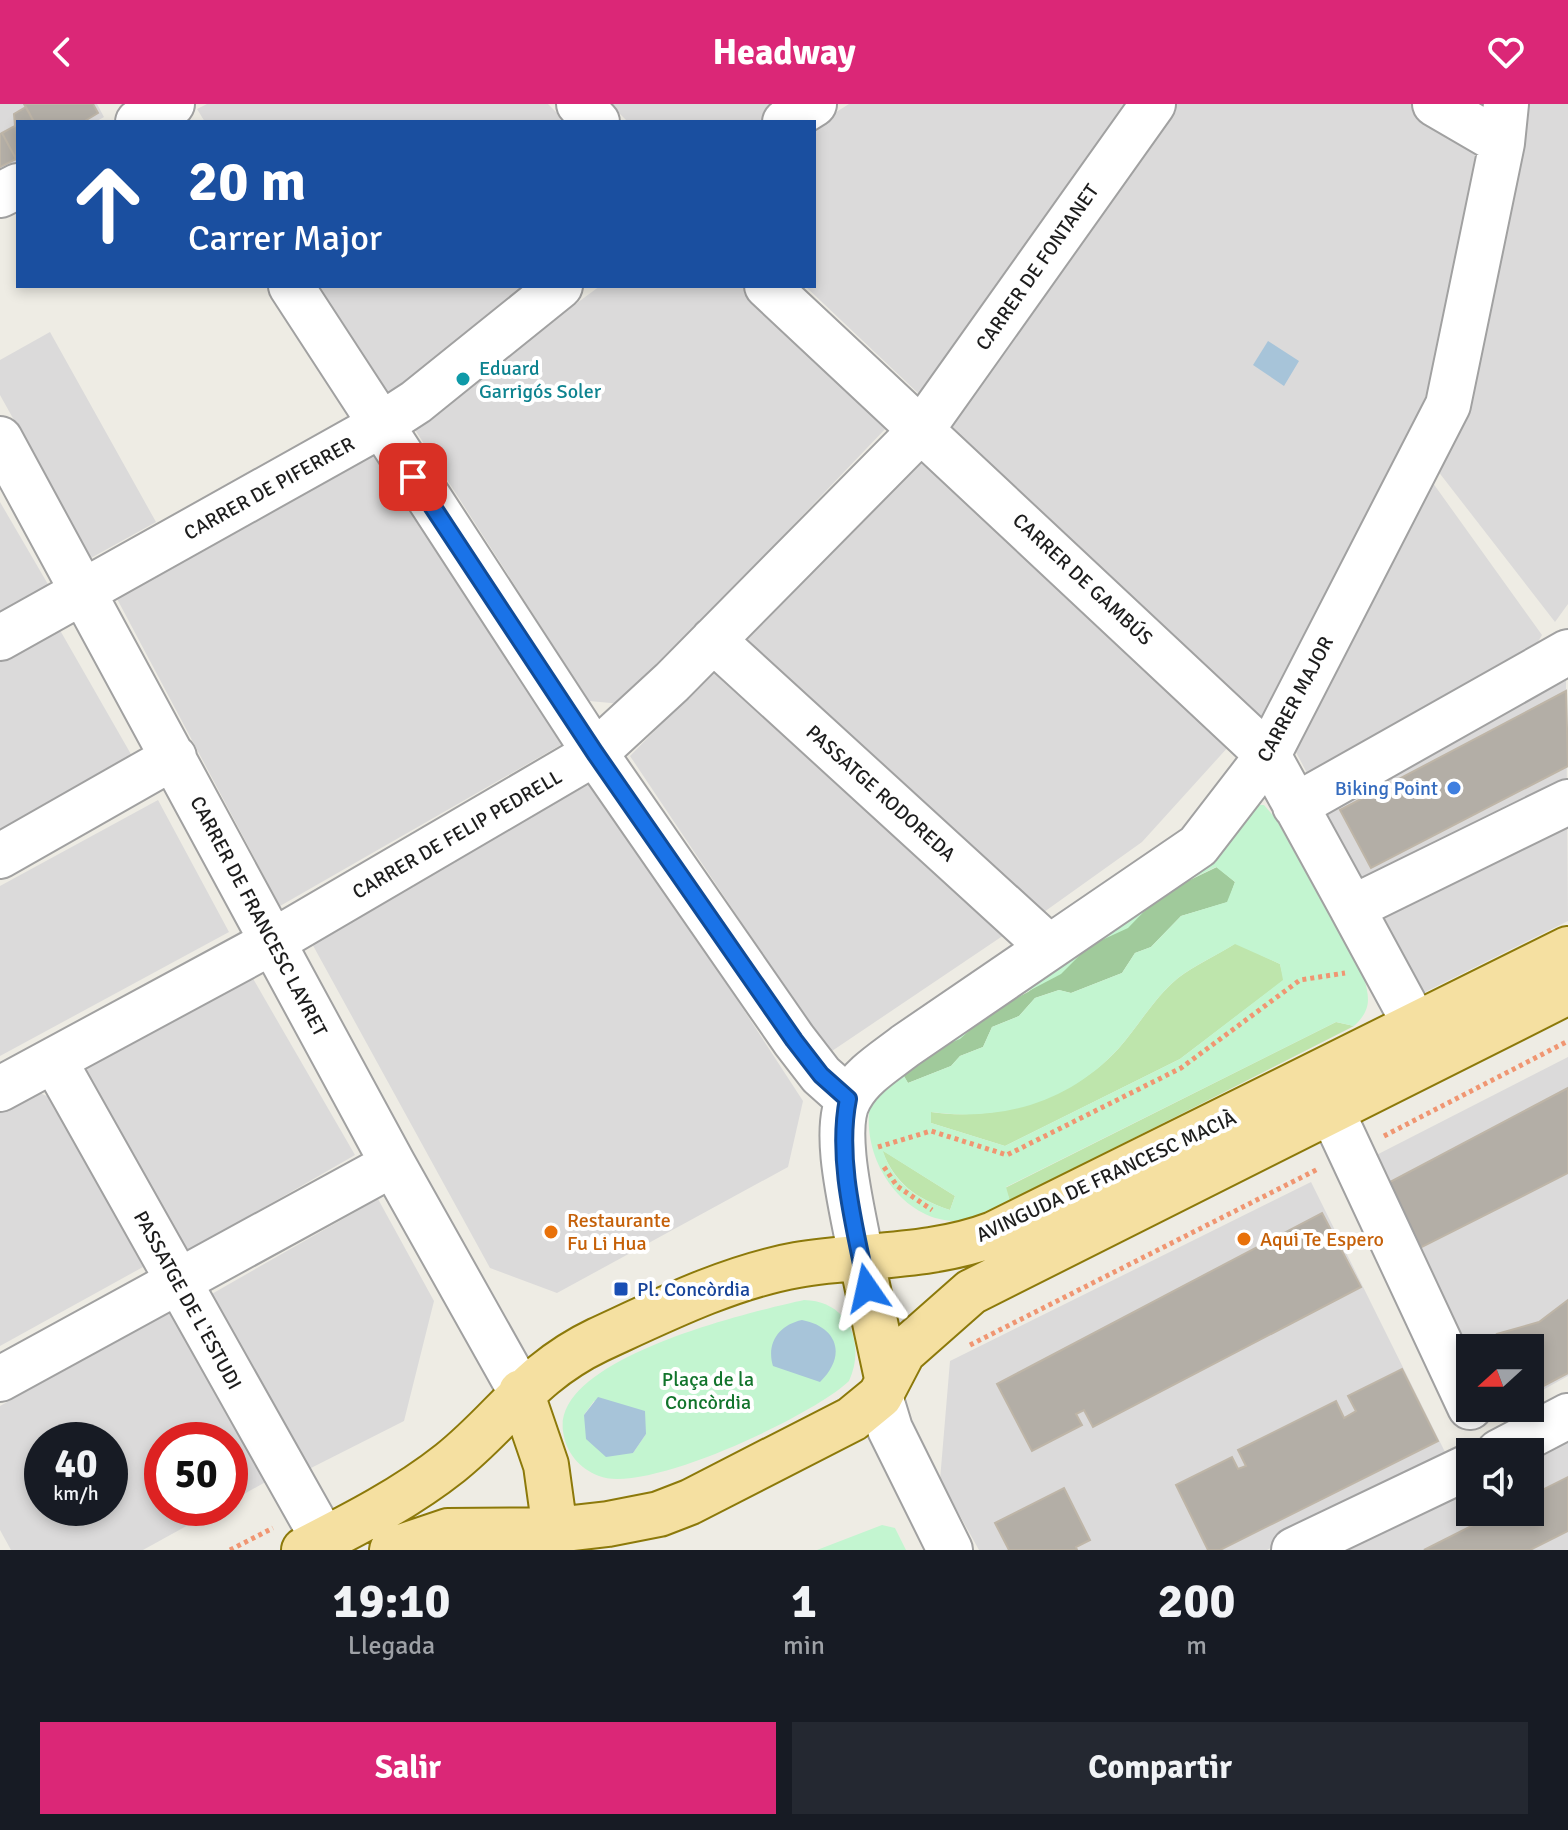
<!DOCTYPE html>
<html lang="es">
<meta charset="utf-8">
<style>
body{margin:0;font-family:Signika,sans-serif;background:#242831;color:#f1f3f6;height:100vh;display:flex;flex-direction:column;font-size:30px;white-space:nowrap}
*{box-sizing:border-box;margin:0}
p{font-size:26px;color:#9ea1a6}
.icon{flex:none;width:44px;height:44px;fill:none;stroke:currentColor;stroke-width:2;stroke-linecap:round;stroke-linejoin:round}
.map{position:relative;height:1446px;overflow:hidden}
.details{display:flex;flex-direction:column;background:#171b24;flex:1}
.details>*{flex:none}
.guide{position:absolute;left:16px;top:16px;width:800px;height:168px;border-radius:0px;box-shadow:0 4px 12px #0003;background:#1a4fa0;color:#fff;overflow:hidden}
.needle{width:52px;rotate:249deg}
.controls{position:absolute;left:1456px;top:1230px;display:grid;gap:16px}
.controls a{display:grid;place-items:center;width:88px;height:88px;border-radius:0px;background:#171b24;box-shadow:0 4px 12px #0003;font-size:40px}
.speed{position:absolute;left:24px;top:1318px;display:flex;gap:16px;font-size:40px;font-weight:700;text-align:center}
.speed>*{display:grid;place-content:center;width:104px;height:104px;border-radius:50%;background:#171b24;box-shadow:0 4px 12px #0003;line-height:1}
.speed small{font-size:20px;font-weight:400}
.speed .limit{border:12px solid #d22;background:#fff;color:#111}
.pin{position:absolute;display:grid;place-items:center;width:68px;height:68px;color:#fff;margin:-34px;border-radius:16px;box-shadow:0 4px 12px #0006}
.me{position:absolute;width:88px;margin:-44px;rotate:349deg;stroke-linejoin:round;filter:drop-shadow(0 0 6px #0008)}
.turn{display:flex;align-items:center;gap:28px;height:168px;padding:0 40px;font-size:36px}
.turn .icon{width:104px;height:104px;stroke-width:2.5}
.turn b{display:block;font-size:56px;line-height:68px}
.eta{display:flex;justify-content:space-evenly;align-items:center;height:136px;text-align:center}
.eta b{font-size:48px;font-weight:800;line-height:56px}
.primary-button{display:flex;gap:16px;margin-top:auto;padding:16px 40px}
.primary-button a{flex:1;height:92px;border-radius:0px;background:#db2777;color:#fff;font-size:32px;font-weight:800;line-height:92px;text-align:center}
.primary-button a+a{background:#242831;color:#f1f3f6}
header{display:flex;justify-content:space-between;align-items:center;height:104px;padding:0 40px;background:#db2777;color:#fff;font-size:36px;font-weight:800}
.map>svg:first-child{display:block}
.residential{fill:#dbdada;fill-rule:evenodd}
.grass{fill:#bee5ac}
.forest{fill:#a0ca9b}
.park{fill:#c3f5d0;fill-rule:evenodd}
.water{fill:#a7c4d9}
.building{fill:#b3aea6;stroke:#beb5a7;stroke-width:2}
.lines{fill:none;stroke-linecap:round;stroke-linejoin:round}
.minor-casing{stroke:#a1a1a1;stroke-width:48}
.major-casing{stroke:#8c790a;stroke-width:48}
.path{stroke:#f09672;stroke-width:5;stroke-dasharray:4 4;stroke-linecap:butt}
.minor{stroke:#fff;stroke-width:44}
.major{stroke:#f5e0a1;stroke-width:44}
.route-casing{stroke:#114b97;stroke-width:20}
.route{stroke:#1a73e8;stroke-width:14}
.culture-dot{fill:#0f9aa8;stroke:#fff;stroke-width:3}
.shop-dot{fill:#3f7fe0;stroke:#fff;stroke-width:3}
.food-dot{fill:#e8710a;stroke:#fff;stroke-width:3}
.transit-dot{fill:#1a4fb4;stroke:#fff;stroke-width:3}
.labels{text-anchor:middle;stroke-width:8;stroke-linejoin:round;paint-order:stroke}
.street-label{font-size:20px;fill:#1d1d1d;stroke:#fff}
.culture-label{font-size:20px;fill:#0d838f;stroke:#fff;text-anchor:start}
.shop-label{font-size:20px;fill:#366cbe;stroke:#fff;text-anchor:end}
.food-label{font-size:20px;fill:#c56008;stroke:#fff;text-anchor:start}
.transit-label{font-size:20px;fill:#164399;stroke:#fff;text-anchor:start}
.park-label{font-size:20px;fill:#12742c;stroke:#fff}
</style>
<header><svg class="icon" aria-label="back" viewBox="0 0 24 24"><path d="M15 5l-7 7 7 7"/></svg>Headway<svg class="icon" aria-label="heart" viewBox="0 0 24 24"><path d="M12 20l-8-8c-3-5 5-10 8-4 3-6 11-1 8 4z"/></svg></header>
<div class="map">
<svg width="1568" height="1446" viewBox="0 0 1568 1446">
<rect width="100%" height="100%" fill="#eeece4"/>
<path class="residential" d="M0,0H97L104,13L95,18H18V60L0,70Z
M207,0H548L566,18H205L197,5Z
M610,0H791L763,18H628Z
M849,0H1126L919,290L805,182H814V22Z
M1168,0H1413L1482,40L1446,240L1404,347L1264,617L939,320Z
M1521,0H1568V500L1555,518L1434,362Z
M306,182H526L379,300Z
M600,182H743L889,321L622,600L589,597L412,321Z
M50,228L156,418L91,454L0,291V256Z
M373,347L571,635L280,802L115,491Z
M923,351L1229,642L1142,738L1037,813L739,535Z
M1425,368L1542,531L1511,584L1316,686L1289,635Z
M0,398L56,494L0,524Z
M57,521L136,659L0,736V554Z
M719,561L1010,827L829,949L630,652Z
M1566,576L1568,817L1415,893L1314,709Z
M595,677L803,997L788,1063L557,1189L490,1164L310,836Z
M158,696L229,828L0,952V782Z
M248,866L355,1051L185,1149L78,965Z
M1568,953V1272L1530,1293V1244H1470V1304H1509L1476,1322L1351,1064Z
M22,981L51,994L143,1163L0,1242V994Z
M1311,1078L1445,1348L1267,1446H979L940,1376L950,1257Z
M378,1095L434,1197L404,1317L307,1366L210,1191Z
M174,1205L269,1376L230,1398V1336H162V1404H219L143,1446H11L0,1426V1302ZM42,1336H110V1404H42Z
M1568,1334V1446H1339L1470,1382V1408H1530V1353Z"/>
<path class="grass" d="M1236,839L1280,860L1284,876L1180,955L1005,1042L931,1019V1008C998,1018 1073,995 1119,944C1139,921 1154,894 1178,874C1195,861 1217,851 1236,839Z
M1336,918L1354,922L1010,1097L1005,1084Z
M882,1046L955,1092L950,1106C917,1095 895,1080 882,1046Z"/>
<path class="forest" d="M1217,763L1235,778L1228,798L1181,812L1151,843L1135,849L1122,869L1071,889L1059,886L1035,894L1019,912L992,923L983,943L960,952L951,962L908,979L903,971L991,907L1028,888L1161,790Z"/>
<path class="park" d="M1243,701H1264L1276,715L1364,874C1370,895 1371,906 1354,922L1336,918L1006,1083L1010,1097C993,1106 972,1119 952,1117C888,1112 848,1027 880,975L1166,779L1197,753L1231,711ZM1216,763L1235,778L1227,798L1181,812L1151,843L1135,849L1122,869L1071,889L1059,886L1035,894L1019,912L992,923L983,943L960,952L951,962L908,979L903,970L922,950L960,935L991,907L1061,870L1089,842L1128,824L1161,790ZM1235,840L1280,860L1283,876L1180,955L1005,1042L931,1019V1008C1002,1018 1070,998 1119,944C1139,921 1154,894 1178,874C1195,861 1217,851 1235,840ZM883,1047L955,1092L950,1106C918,1095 894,1081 883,1047Z
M804,1196C849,1197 866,1240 849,1277C814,1311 646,1391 599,1372C579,1364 566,1349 563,1327C553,1254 750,1208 804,1196ZM594,1297L646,1330L633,1349L584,1311Z
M882,1421L895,1424L906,1446H817Z"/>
<path class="water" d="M1268,237L1299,257L1284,282L1253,261Z
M802,1216C838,1223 847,1252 820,1278L773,1262C766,1239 779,1221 802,1216Z
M598,1293L645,1307L646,1330L633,1349L606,1353L586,1335L584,1311Z"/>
<path class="building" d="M24,0H93L98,9L83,18H34Z
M26,3L34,18H18L16,55L2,29L15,22L14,10Z
M2,29L16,55L0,63V30Z
M1566,587L1568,662L1371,764L1340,706Z
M1568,984V1069L1408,1150L1375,1086Z
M1322,1109L1361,1183L1093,1323L1084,1306L1076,1310L1082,1321L1032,1347L997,1280Z
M1568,1196V1269L1530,1289V1244H1479L1497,1230L1539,1218Z
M1402,1265L1438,1337L1220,1446H1208L1176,1381L1232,1353L1238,1365L1246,1362L1238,1346L1336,1297L1344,1314L1356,1307L1348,1292Z
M1568,1373V1427L1530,1446H1424L1499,1408H1530V1392Z
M1064,1384L1090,1436L1076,1443L1077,1446H1009L995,1419Z"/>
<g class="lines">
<g class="minor-casing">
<path id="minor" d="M579,0L597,18
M1435,0L1502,39
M138,18L172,0
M785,18L814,0
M0,91L18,82
M291,182L595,649L794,936L821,971L848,995
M767,182L1268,651L1352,804
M0,335L393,1060L521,1288
M0,534L379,322L416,298L560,182
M713,536L1049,843
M1295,702L1568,548
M0,752L174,653
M1438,950L1416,922L1352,804L1568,698
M54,956L324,1436
M0,985L272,838L595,649L672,578L922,325L1153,0
M1331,1006L1470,1303
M861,1153C855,1116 830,1025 850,993C862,971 886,957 905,942L1198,742L1268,651L1448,301L1502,39L1506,0
M0,1275L393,1060
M880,1292L890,1325L950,1446
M1499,1348L1568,1312
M1294,1446L1470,1362"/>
</g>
<g class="major-casing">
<path id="major" d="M861,1153L887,1274
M521,1288L546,1361L555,1426
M304,1446C353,1421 406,1394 450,1359C505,1315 529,1269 598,1236C661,1207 729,1173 797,1161C863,1150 931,1154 994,1130L1568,845
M392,1446L448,1427L555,1426L608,1420L659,1410L690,1398L852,1315L880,1292L903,1248L971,1188L1568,888"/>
</g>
<path class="path" d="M1384,1032L1568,937
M878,1043L931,1027L1007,1051L1181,964L1300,876L1345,869
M884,1063L897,1082L932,1106
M970,1241L1318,1065
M230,1446L273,1424"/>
<use href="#minor" class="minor"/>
<use href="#major" class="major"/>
</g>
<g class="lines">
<g class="route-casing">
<path id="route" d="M413,373L595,649L794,936L821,971L848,995C836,1055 855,1124 867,1184"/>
</g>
<use href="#route" class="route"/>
</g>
<circle class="culture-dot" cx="463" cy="275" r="8"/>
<circle class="shop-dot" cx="1454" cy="684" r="8"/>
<g class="food-dot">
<circle cx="551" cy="1128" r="8"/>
<circle cx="1244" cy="1135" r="8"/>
</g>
<rect class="transit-dot" x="613" y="1177" width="16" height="16" rx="4"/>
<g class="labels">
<g class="street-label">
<text transform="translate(1037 163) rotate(-55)" y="7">CARRER DE FONTANET</text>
<text transform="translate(269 384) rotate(-29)" y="7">CARRER DE PIFERRER</text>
<text transform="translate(1083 475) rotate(43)" y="7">CARRER DE GAMBÚS</text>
<text transform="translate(1295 595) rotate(-62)" y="7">CARRER MAJOR</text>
<text transform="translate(881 689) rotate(42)" y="7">PASSATGE RODOREDA</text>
<text transform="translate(457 730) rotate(-30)" y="7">CARRER DE FELIP PEDRELL</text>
<text transform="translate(259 812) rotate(62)" y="7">CARRER DE FRANCESC LAYRET</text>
<text transform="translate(1106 1072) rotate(-25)" y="7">AVINGUDA DE FRANCESC MACIÀ</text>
<text transform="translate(188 1196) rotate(61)" y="7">PASSATGE DE L'ESTUDI</text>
</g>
<g class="culture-label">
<text x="479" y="271">Eduard<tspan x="479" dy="23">Garrigós Soler</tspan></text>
</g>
<g class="shop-label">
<text x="1438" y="691">Biking Point</text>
</g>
<g class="food-label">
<text x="567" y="1123">Restaurante<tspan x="567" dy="23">Fu Li Hua</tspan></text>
<text x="1260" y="1142">Aqui Te Espero</text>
</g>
<g class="transit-label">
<text x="637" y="1192">Pl. Concòrdia</text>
</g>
<g class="park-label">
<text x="708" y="1282">Plaça de la<tspan x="708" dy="23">Concòrdia</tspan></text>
</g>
</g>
</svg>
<div class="controls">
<a><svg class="needle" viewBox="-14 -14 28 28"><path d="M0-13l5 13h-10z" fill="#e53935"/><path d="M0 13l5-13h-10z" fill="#9ea1a6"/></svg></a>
<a><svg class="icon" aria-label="sound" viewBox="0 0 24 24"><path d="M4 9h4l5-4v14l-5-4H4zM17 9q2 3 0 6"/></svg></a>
</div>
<div class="speed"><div>40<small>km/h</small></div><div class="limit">50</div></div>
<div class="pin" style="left:413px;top:373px;background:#d93025"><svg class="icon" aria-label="arrive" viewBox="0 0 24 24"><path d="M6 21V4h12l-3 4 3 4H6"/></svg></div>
<svg class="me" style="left:867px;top:1184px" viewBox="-20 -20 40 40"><path d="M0-17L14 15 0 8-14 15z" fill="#1a73e8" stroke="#fff" stroke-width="4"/></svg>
<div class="guide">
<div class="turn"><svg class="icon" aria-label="ahead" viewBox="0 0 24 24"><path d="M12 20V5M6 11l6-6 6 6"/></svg><div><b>20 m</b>Carrer Major</div></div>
</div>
</div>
<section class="details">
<div class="eta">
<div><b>19:10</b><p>Llegada</p></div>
<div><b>1</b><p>min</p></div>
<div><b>200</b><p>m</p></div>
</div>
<div class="primary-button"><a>Salir</a><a>Compartir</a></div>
</section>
